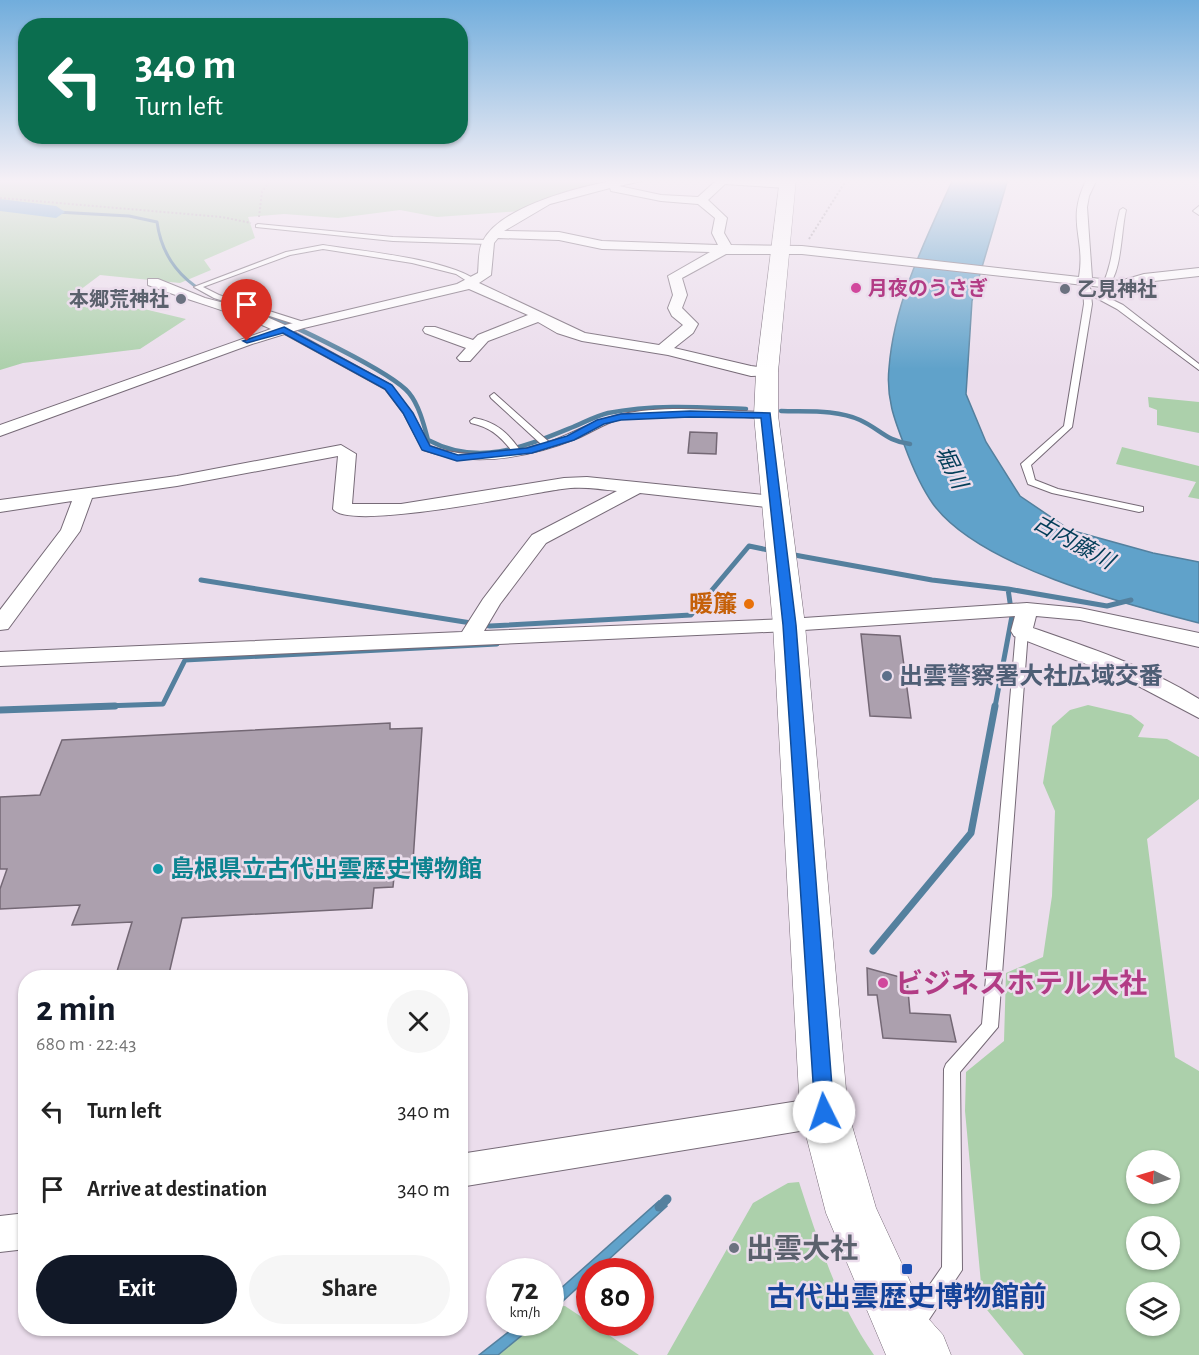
<!DOCTYPE html>
<meta charset="utf-8">
<style>
body{margin:0;font-family:"Alegreya Sans","Noto Sans JP",sans-serif;background:#f6f6f6;color:#222;height:100vh;display:flex;flex-direction:column;font-size:22px;white-space:nowrap}
*{box-sizing:border-box;margin:0}
p{font-size:20px;color:#767676}
.icon{flex:none;width:33px;height:33px;fill:none;stroke:currentColor;stroke-width:2;stroke-linecap:round;stroke-linejoin:round}
.map{position:relative;flex:1;overflow:hidden}
.panel{position:absolute;left:18px;top:970px;width:450px;height:366px;display:flex;flex-direction:column;background:#fff;border-radius:24px;box-shadow:0 2px 4px #0004}
.panel>*{flex:none}
.top-card{position:absolute;left:18px;top:18px;width:450px;height:126px;border-radius:24px;box-shadow:0 2px 4px #0004;background:#0b6e4f;color:#fff;overflow:hidden}
.needle{width:39px;rotate:275deg}
.tools{position:absolute;left:1126px;top:1150px;display:grid;gap:12px}
.tools a{display:grid;place-items:center;width:54px;height:54px;border-radius:50%;background:#fff;box-shadow:0 2px 4px #0004;font-size:30px}
.speed{position:absolute;left:486px;top:1258px;display:flex;gap:12px;font-size:30px;font-weight:700;text-align:center}
.speed>*{display:grid;place-content:center;width:78px;height:78px;border-radius:50%;background:#fff;box-shadow:0 2px 4px #0004;line-height:1}
.speed small{font-size:15px;font-weight:400}
.speed .limit{border:9px solid #d22;background:#fff;color:#111}
.pin{position:absolute;display:grid;place-items:center;width:51px;height:51px;color:#fff;margin:-62px -26px;border-radius:50% 50% 50% 0;rotate:-45deg;box-shadow:0 0 6px #0007}
.pin .icon{rotate:45deg}
.me{position:absolute;width:66px;margin:-33px;rotate:356deg;stroke-linejoin:round;filter:drop-shadow(0 0 4px #0008)}
.turn{display:flex;align-items:center;gap:21px;height:126px;padding:0 18px;font-size:27px}
.turn .icon{width:78px;height:78px;stroke-width:2.5}
.turn b{display:block;font-size:42px;line-height:51px}
.round{display:grid;place-items:center;flex:none;width:63px;height:63px;border-radius:32px;background:#f6f6f6}
.head{display:flex;align-items:center;justify-content:space-between;height:102px;padding:0 18px}
h1{font-size:36px;font-weight:700;line-height:45px;color:#111827}
.button{display:flex;gap:12px;margin-top:auto;padding:12px 18px}
.button a{flex:1;height:69px;border-radius:36px;background:#111827;color:#fff;font-size:24px;font-weight:700;line-height:69px;text-align:center}
.button a+a{background:#f6f6f6;color:#222}
ul{padding:0;list-style:none}
li{display:flex;align-items:center;gap:18px;height:78px;padding:0 18px}
li div{flex:1}
li b{display:block;font-size:22px}
li em{font-style:normal}
.map>svg:first-child{display:block}
.green{fill:#acd0ab;fill-rule:evenodd}
.water{fill:#60a2ca;stroke:#54809e;stroke-width:1.5}
.lines{fill:none;stroke-linecap:round;stroke-linejoin:round}
.stream-far4{stroke:#54809e;stroke-width:3}
.stream-far3{stroke:#54809e;stroke-width:4.5}
.stream-far2{stroke:#54809e;stroke-width:5}
.stream-far1{stroke:#54809e;stroke-width:7}
.stream{stroke:#54809e;stroke-width:9}
.river{fill:#60a2ca;fill-rule:evenodd}
.building{fill:#aca0ae;stroke:#746875;stroke-width:1.5}
.lane-casing{stroke:#766a77;stroke-width:2}
.street-casing{stroke:#766a77;stroke-width:2}
.highway-casing{stroke:#766a77;stroke-width:1}
.path{stroke:#a197a2;stroke-width:2;stroke-dasharray:2 2;stroke-linecap:butt}
.lane{fill:#fff;fill-rule:evenodd}
.street{fill:#fff;fill-rule:evenodd}
.highway{fill:#fff;fill-rule:evenodd}
.route{fill:#1a73e8;stroke:#114b97;stroke-width:1.5}
.hotel-dot{fill:#d1479c;stroke:#ebddec;stroke-width:2}
.worship-dot{fill:#6b7280;stroke:#ebddec;stroke-width:2}
.food-dot{fill:#e8710a;stroke:#ebddec;stroke-width:2}
.service-dot{fill:#5c6f8a;stroke:#ebddec;stroke-width:2}
.culture-dot{fill:#0f9aa8;stroke:#ebddec;stroke-width:2}
.transit-dot{fill:#1a4fb4;stroke:#ebddec;stroke-width:2}
.labels{text-anchor:middle;stroke-width:5;stroke-linejoin:round;paint-order:stroke}
.far-hotel-label{font-size:20px;font-weight:bold;fill:#b23c85;stroke:#ebddec;text-anchor:start}
.far-worship-label{font-size:20px;font-weight:bold;fill:#5b616d;stroke:#ebddec;text-anchor:start}
.far-water-label{font-size:22px;font-style:italic;fill:#023d58;stroke:#ebddec}
.food-label{font-size:24px;font-weight:bold;fill:#c56008;stroke:#ebddec;text-anchor:end}
.service-label{font-size:24px;font-weight:bold;fill:#4e5e75;stroke:#ebddec;text-anchor:start}
.culture-label{font-size:24px;font-weight:bold;fill:#0d838f;stroke:#ebddec;text-anchor:start}
.near-hotel-label{font-size:28px;font-weight:bold;fill:#b23c85;stroke:#ebddec;text-anchor:start}
.near-worship-label{font-size:28px;font-weight:bold;fill:#5b616d;stroke:#ebddec;text-anchor:start}
.near-transit-label{font-size:28px;font-weight:bold;fill:#164399;stroke:#ebddec}
</style>
<div class="map">
<svg width="1199" height="1355" viewBox="0 0 1199 1355">
<rect width="100%" height="100%" fill="#ebddec"/>
<path class="green" d="M0,179H590L600,184L554,196L521,211L437,217L400,210L338,218L284,214L248,217L255,238L204,260L211,270L180,283L100,275L80,290L91,308L144,309L186,319L140,349L23,363L0,370Z
M1148,397L1199,402V433L1157,425V410L1149,407Z
M1122,447L1199,466V499L1188,497L1196,482L1116,464Z
M1088,705L1131,715L1144,725L1138,737L1167,739L1199,757V799L1147,839L1175,1057L1199,1071V1355H1024L983,1305L965,1111L966,1072L1004,1041L1006,973L1043,957L1052,896L1055,811L1043,783L1052,726L1070,710ZM1137,1161H1170V1194H1137ZM1137,1227H1170V1260H1137ZM1137,1293H1170V1326H1137Z
M799,1182C819,1243 837,1302 874,1355H667L753,1203L788,1183Z
M565,1306L639,1355H498L537,1323H550L551,1312L556,1307Z"/>
<path class="water" d="M953,179H1008L972,301L966,394L986,442L1020,496L1070,530L1153,553L1199,562V623C1125,604 979,567 933,504C921,487 912,466 905,447C894,419 886,398 889,368C894,301 926,239 953,179Z
M659,1201L667,1206L595,1272H590L589,1277L551,1312V1297Z
M520,1323H537L498,1355H479Z"/>
<g class="lines">
<path class="stream-far4" d="M56,212L129,216L157,222C162,259 184,284 218,299
M231,303L263,314"/>
<path class="stream-far3" d="M258,312C287,322 392,372 409,393C419,405 424,425 428,440C479,467 524,447 573,427C585,422 596,416 608,413C653,404 701,407 746,409
M781,411C806,412 836,409 860,420C880,429 886,441 910,444"/>
<path class="stream-far2" d="M789,554L932,580L1008,589
M201,580L490,626L691,615L749,546L773,551
M74,707L163,704L185,660L497,644
M995,707L1012,616L1008,589L1107,606L1131,600"/>
<path class="stream-far1" d="M0,710L115,706
M873,951L971,833L995,706"/>
<path class="stream" d="M659,1207L667,1199"/>
<path class="river" d="M0,199L56,206L65,212L56,218L0,211Z"/>
</g>
<path class="building" d="M690,432L717,433L716,454L688,453Z
M861,634L900,636L911,718L870,716Z
M390,723V729L422,728L412,876L394,877L393,887L374,888L372,908L182,918L168,978H115L132,922L72,925L80,905L0,909V889L7,869H0V797L40,795L62,740Z
M867,968L907,979L910,1013L950,1015L956,1042L883,1038L877,995H868Z"/>
<g class="lines">
<g class="lane-casing">
<path id="lane" d="M1123,208L1126,210C1121,229 1122,275 1107,286L1103,284C1114,260 1113,235 1120,210Z
M258,224L393,237L488,240L491,242L488,244L393,241L256,227V225Z
M323,245C360,251 449,259 477,281L470,283L456,274L412,263L323,249L290,255L203,287L219,295L307,323V327H304L214,298L194,287L286,252Z
M1083,284H1089L1090,289L1123,305L1199,364V370L1117,309L1091,295L1092,304L1072,427L1031,465L1035,480L1058,489L1143,507V511L1139,512L1052,493L1028,484L1021,464L1064,426L1084,304Z
M281,328H287L391,385L412,413L430,446C457,456 483,456 512,451C500,436 490,427 471,423L470,421L474,418C496,422 507,432 520,450L541,444L491,398L490,396L494,393L549,442C572,434 594,420 618,415C666,404 717,411 766,412L770,415L766,418C718,416 668,410 620,419C605,423 592,432 578,438C528,458 475,468 423,450L404,414L385,389L281,332Z
M1022,628L1028,631L998,1027L960,1072L962,1270L922,1330L915,1333L908,1330L905,1323L908,1316L942,1267L944,1069L946,1064L982,1024L1016,631Z"/>
</g>
<g class="street-casing">
<path id="street" d="M625,179H651L619,186L661,195L698,197L718,179H766L791,183V187L787,188L725,184L708,200L727,218L724,233L731,245L802,246L1079,277C1086,237 1065,221 1087,179H1097L1089,196L1087,207L1092,278L1120,281L1144,274L1199,268V276L1145,282L1120,289L802,254H726L682,278L687,295L682,308L698,324L693,333L674,348L751,366L772,369L775,372L772,375L751,376L668,355L582,341L557,333L538,322L488,341L470,361H460L457,358L466,348L425,333L423,330L425,327H435L473,340L478,335L528,315L469,289L304,328L252,344L0,436V425L271,329C231,311 189,301 148,285V279H158L205,298L251,310L285,325L457,284L478,273C479,264 478,249 483,241C501,205 588,184 625,179ZM610,188L611,191L661,201L698,204L715,218L712,233L718,245L602,241L559,232L504,231L550,204ZM498,238L559,240L602,249L710,252L668,276L673,295L668,308L672,316L683,325L659,345L585,333L479,283L491,275L494,243Z
M1199,206V215L1193,211Z
M341,445L356,454L352,504H401L564,478L587,477L775,496L784,502L775,508L640,493L546,543L500,604L484,631L789,619L1027,603L1080,608L1199,633V647L1080,620L1036,616L1033,628C1090,648 1148,667 1199,699V718L1127,680L1014,636L1011,631L1015,616L789,631L0,666V652L462,632L483,599L532,535L617,491C599,489 581,486 562,489C530,493 349,532 333,509L338,456L177,486L92,498L80,531L8,629L0,630V610L61,530L72,501L0,512V500L177,476Z
M824,1097L836,1101L840,1112L836,1123L824,1127L460,1187V1154Z
M26,1213V1249L0,1252V1216Z"/>
</g>
<g class="highway-casing">
<path id="highway" d="M780,179H796L778,372V415L805,625L848,1112L876,1208L926,1316L943,1335L951,1355H886L826,1213L800,1112L773,625L754,415L756,372Z"/>
</g>
<path class="path" d="M0,198L222,217L251,223
M259,217L262,192L271,179
M809,239L847,179"/>
<use href="#lane" class="lane"/>
<use href="#street" class="street"/>
<use href="#highway" class="highway"/>
</g>
<linearGradient id="sky" x2="0" y2="1"><stop stop-color="#71addc"/><stop offset="0.49" stop-color="#f6f0f6"/><stop offset="1" stop-color="#f6f0f6" stop-opacity="0"/></linearGradient>
<rect width="1199" height="369" fill="url(#sky)"/>
<path class="route" d="M284,327L392,385L413,413L430,446L458,455L527,448L567,436L597,420L621,414L690,411L770,413L796,625L834,1112L831,1118L824,1121L817,1118L815,1112L783,625L761,418L690,417L621,420L604,424L574,440L532,453L457,461L422,450L403,413L385,389L283,333L247,343L243,341Z"/>
<g class="hotel-dot">
<circle cx="856" cy="288" r="6"/>
<circle cx="883" cy="983" r="6"/>
</g>
<g class="worship-dot">
<circle cx="1065" cy="289" r="6"/>
<circle cx="181" cy="299" r="6"/>
<circle cx="734" cy="1248" r="6"/>
</g>
<circle class="food-dot" cx="749" cy="604" r="6"/>
<circle class="service-dot" cx="887" cy="676" r="6"/>
<circle class="culture-dot" cx="158" cy="869" r="6"/>
<rect class="transit-dot" x="901" y="1263" width="12" height="12" rx="3"/>
<g class="labels">
<g class="far-hotel-label">
<text x="868" y="295">月夜のうさぎ</text>
</g>
<g class="far-worship-label">
<text x="1077" y="296">乙見神社</text>
<text x="169" y="306" text-anchor="end">本郷荒神社</text>
</g>
<g class="far-water-label">
<text transform="translate(952 467) rotate(64)" y="8">堀川</text>
<text transform="translate(1074 541) rotate(29)" y="8">古内藤川</text>
</g>
<g class="food-label">
<text x="737" y="612">暖簾</text>
</g>
<g class="service-label">
<text x="899" y="684">出雲警察署大社広域交番</text>
</g>
<g class="culture-label">
<text x="170" y="877">島根県立古代出雲歴史博物館</text>
</g>
<g class="near-hotel-label">
<text x="895" y="993">ビジネスホテル大社</text>
</g>
<g class="near-worship-label">
<text x="746" y="1258">出雲大社</text>
</g>
<g class="near-transit-label">
<text x="907" y="1306">古代出雲歴史博物館前</text>
</g>
</g>
</svg>
<div class="tools">
<a><svg class="needle" viewBox="-14 -14 28 28"><path d="M0-13l5 13h-10z" fill="#e53935"/><path d="M0 13l5-13h-10z" fill="#767676"/></svg></a>
<a><svg class="icon" aria-label="search" viewBox="0 0 24 24"><circle cx="10" cy="10" r="6"/><path d="M15 15l6 6"/></svg></a>
<a><svg class="icon" aria-label="layers" viewBox="0 0 24 24"><path d="M12 4l9 5-9 5-9-5zM3 14l9 5 9-5"/></svg></a>
</div>
<div class="speed"><div>72<small>km/h</small></div><div class="limit">80</div></div>
<div class="pin" style="left:247px;top:341px;background:#d93025"><svg class="icon" aria-label="arrive" viewBox="0 0 24 24"><path d="M6 21V4h12l-3 4 3 4H6"/></svg></div>
<svg class="me" style="left:824px;top:1112px" viewBox="-20 -20 40 40"><circle r="19" fill="#fff"/><path d="M0-13L10 11 0 6-10 11z" fill="#1a73e8"/></svg>
<div class="top-card">
<div class="turn"><svg class="icon" aria-label="left" viewBox="0 0 24 24"><path d="M17 20v-9H6M10 6l-5 5 5 5"/></svg><div><b>340 m</b>Turn left</div></div>
</div>
<section class="panel">
<div class="head"><div><h1>2 min</h1><p>680 m · 22:43</p></div><a class="round"><svg class="icon" aria-label="close" viewBox="0 0 24 24"><path d="M6 6l12 12M18 6L6 18"/></svg></a></div>
<ul>
<li><svg class="icon" aria-label="left" viewBox="0 0 24 24"><path d="M17 20v-9H6M10 6l-5 5 5 5"/></svg><div><b>Turn left</b></div><em>340 m</em></li>
<li><svg class="icon" aria-label="arrive" viewBox="0 0 24 24"><path d="M6 21V4h12l-3 4 3 4H6"/></svg><div><b>Arrive at destination</b></div><em>340 m</em></li>
</ul>
<div class="button"><a>Exit</a><a>Share</a></div>
</section>
</div>
